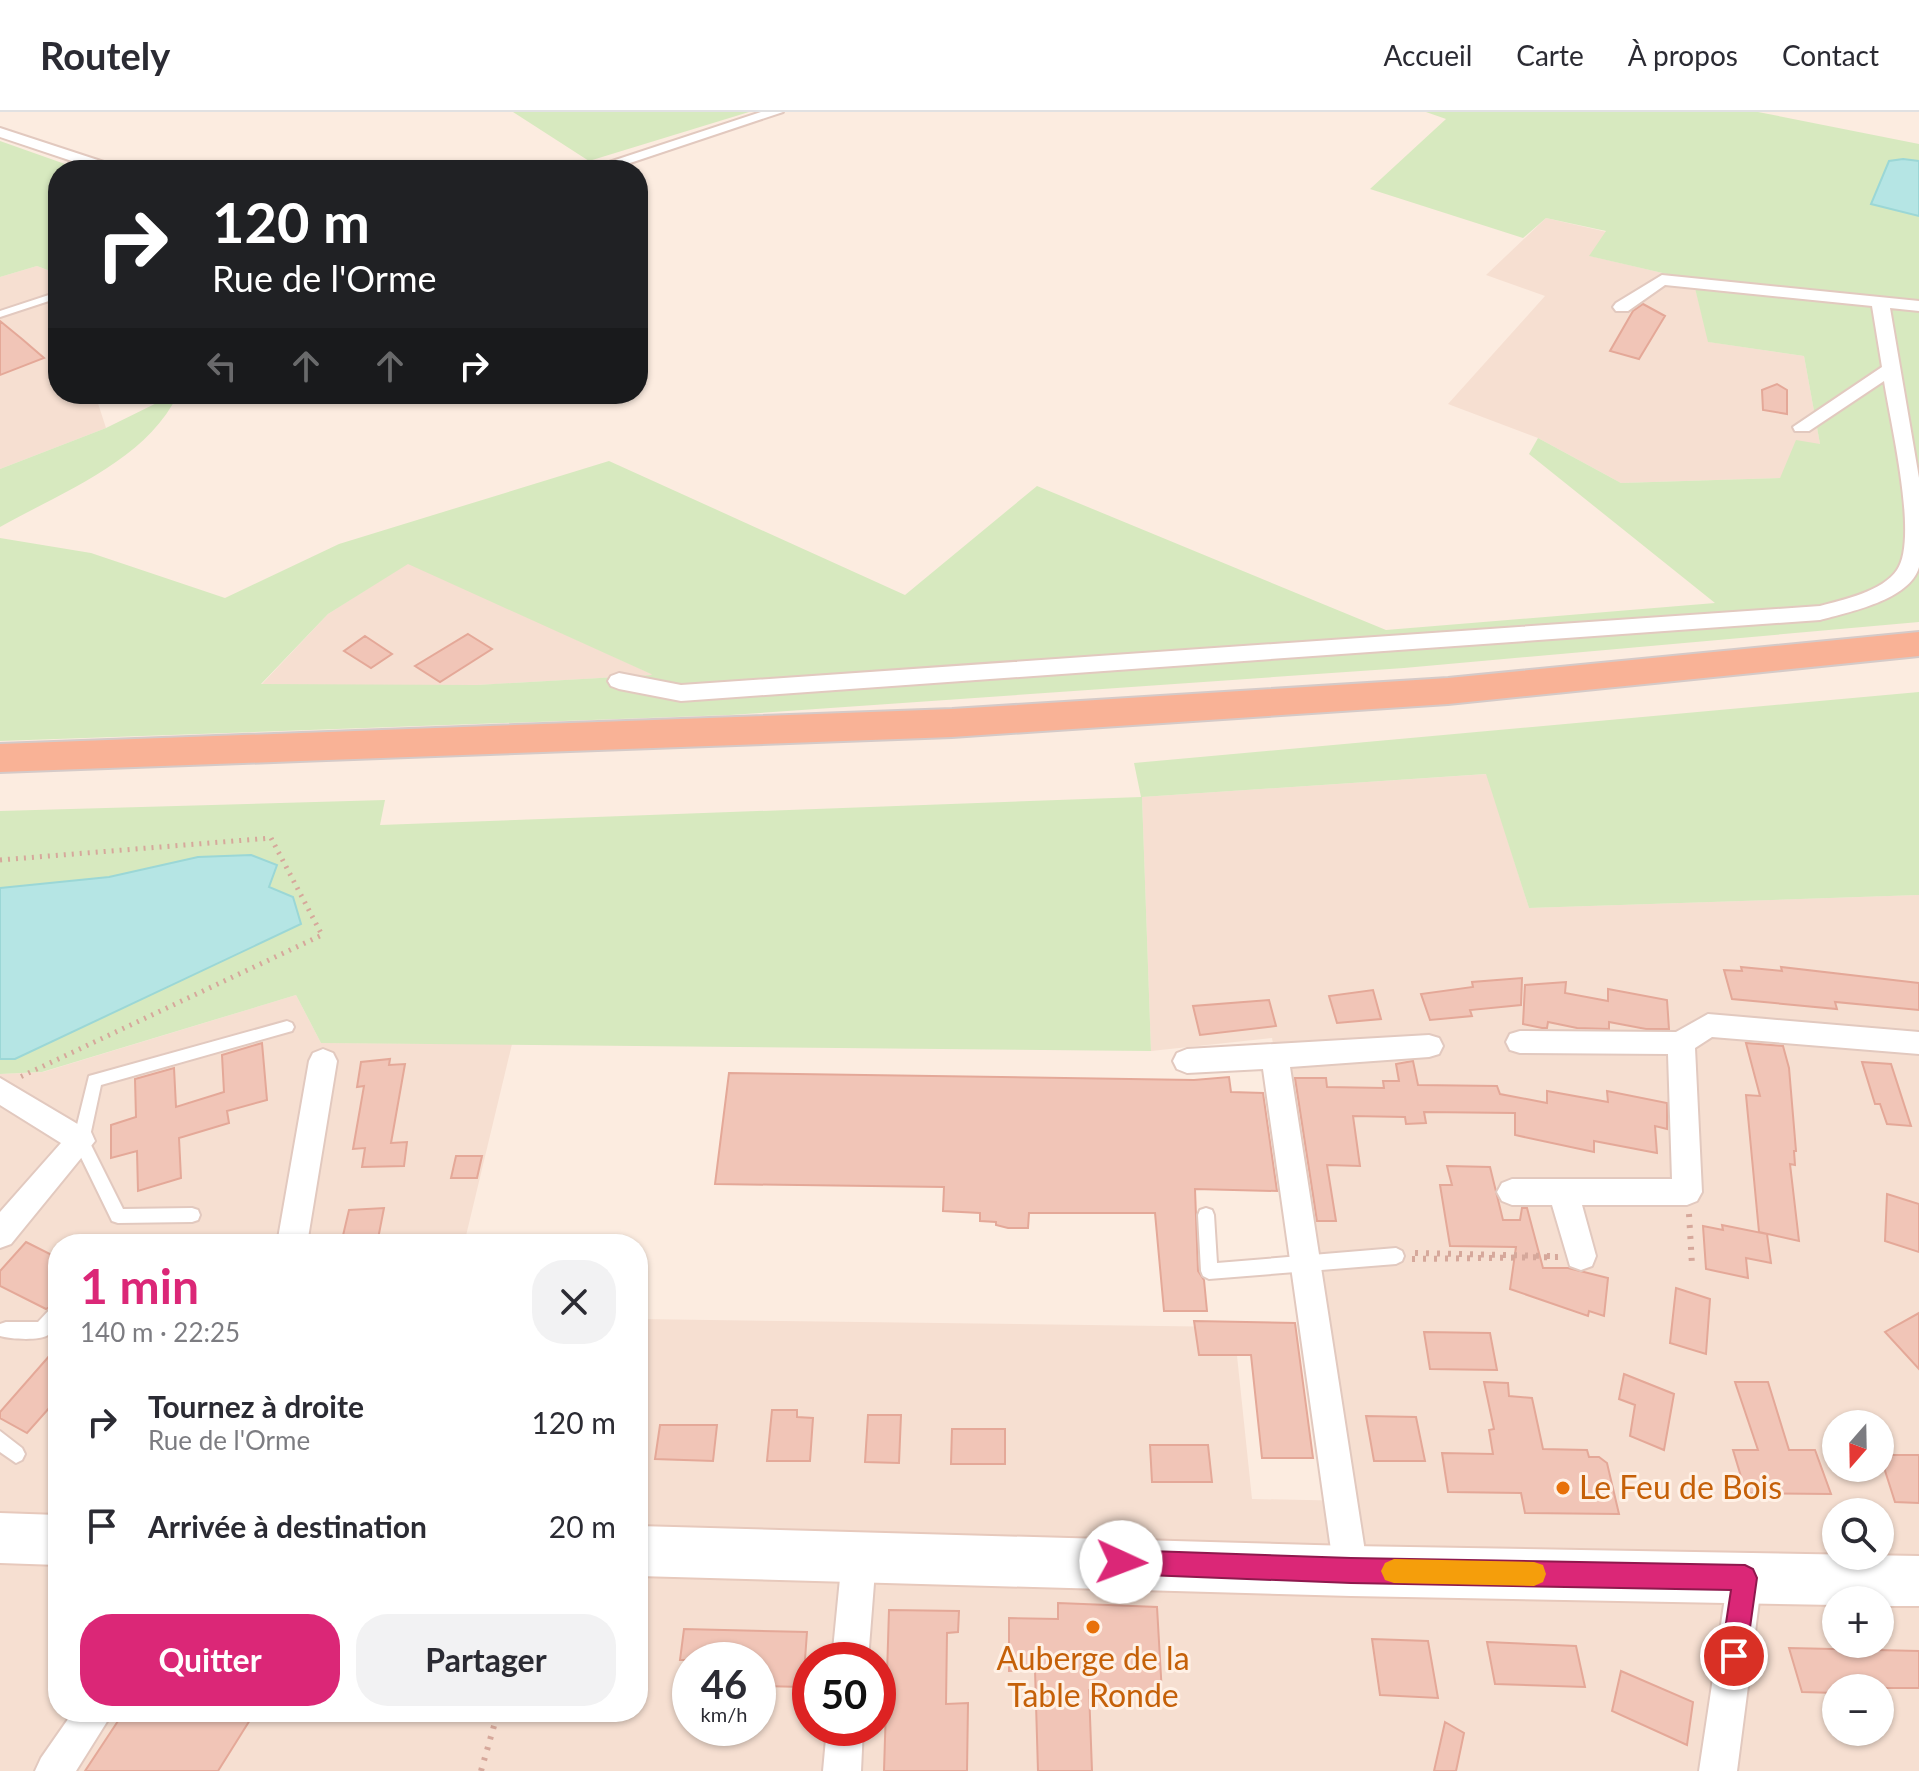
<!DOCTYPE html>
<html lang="fr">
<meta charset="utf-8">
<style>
body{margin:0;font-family:Lato,sans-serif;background:#f2f2f3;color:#2b2b33;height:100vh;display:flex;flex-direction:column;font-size:30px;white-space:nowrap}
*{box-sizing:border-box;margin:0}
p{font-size:26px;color:#7c7c81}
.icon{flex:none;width:44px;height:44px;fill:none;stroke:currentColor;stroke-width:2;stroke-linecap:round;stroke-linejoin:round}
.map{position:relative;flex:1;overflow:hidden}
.details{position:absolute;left:48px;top:1122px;width:600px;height:488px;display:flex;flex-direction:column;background:#fff;border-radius:32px;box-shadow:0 2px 6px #0004}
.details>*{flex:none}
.banner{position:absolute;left:48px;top:48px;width:600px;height:244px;border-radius:32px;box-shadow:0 2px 6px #0004;background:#202124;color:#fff;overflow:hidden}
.needle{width:52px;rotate:200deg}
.buttons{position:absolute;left:1822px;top:1298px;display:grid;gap:16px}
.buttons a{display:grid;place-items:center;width:72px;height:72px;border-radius:50%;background:#fff;box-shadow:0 2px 6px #0004;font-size:40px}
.speed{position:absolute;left:672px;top:1530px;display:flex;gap:16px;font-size:40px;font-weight:700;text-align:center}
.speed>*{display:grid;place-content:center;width:104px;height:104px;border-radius:50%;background:#fff;box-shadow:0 2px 6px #0004;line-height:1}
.speed small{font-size:20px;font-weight:400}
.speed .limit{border:12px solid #d22;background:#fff;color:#111}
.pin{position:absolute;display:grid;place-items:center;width:68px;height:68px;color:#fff;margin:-34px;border:4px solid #fff;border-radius:50%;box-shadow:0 2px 8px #0007}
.me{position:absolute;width:88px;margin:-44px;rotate:92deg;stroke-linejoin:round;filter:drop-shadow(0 0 6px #0008)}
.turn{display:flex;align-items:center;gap:28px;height:168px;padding:0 32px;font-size:36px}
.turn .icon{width:104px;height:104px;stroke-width:2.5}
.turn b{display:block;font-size:56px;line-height:68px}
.lanes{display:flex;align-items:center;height:76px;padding:0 32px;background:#0003;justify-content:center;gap:40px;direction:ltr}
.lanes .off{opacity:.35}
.round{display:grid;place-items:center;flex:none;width:84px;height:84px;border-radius:32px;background:#f2f2f3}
.summary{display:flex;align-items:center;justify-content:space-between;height:136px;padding:0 32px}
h1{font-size:48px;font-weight:700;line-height:60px;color:#db2777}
.button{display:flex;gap:16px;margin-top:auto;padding:16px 32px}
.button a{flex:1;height:92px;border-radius:32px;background:#db2777;color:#fff;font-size:32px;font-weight:700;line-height:92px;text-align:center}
.button a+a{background:#f2f2f3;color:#2b2b33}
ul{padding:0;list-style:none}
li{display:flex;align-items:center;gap:24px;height:104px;padding:0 32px}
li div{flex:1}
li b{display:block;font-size:30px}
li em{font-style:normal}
header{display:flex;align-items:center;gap:48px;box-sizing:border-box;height:112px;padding:0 40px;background:#fff;border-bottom:2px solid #e1e1e2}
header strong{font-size:38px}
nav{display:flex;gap:44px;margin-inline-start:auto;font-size:28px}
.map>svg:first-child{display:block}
.residential{fill:#f6dfd1;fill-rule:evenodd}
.green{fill:#d7e9bf;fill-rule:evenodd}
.water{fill:#b5e5e4;stroke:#9bd7d6;stroke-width:2}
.building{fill:#f1c5b7;stroke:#e4a898;stroke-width:2}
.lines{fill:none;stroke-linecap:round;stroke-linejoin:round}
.service-casing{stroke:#e2c9bf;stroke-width:4}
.minor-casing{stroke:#e2c9bf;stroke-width:4}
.secondary-casing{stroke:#e7c9bc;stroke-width:4}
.trunk-casing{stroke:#d5cac8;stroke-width:4}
.path-far1{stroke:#d6a89b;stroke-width:5;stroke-dasharray:2 6;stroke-linecap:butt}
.path{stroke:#d6a89b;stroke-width:6;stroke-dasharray:3 8;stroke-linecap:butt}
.service{fill:#fff;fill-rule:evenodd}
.minor{fill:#fff;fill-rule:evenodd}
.secondary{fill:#fff;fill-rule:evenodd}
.trunk{fill:#f9b296;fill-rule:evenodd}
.route{fill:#db2777;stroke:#8e194d;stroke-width:2}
.slow{fill:#f59e0b}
.food-dot{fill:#e8710a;stroke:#fff1e6;stroke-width:3}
.labels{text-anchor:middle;stroke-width:6;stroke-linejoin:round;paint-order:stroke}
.near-food-label{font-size:32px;fill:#c56008;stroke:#fff1e6;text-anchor:start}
</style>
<header>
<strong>Routely</strong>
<nav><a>Accueil</a><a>Carte</a><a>À propos</a><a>Contact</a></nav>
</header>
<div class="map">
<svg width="1919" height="1659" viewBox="0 0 1919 1659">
<rect width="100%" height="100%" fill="#fcece0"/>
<path class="residential" d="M1546,106L1607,120L1590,144L1693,168L1709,230L1804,244L1820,332L1780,366L1621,371L1538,326L1448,292L1545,184L1486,163Z
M37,154L58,162V282H95L106,316L0,357V165Z
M408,451L654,563L477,573H261L328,502Z
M1487,662L1529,796L1919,783V1659H0V962L43,960L296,883L321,931L512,932L464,1132H58V1600H638V1207L1234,1215L1252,1387L1355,1389L1272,926L1151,939L1142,685ZM1836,1312H1880V1356H1836ZM1836,1400H1880V1444H1836ZM1836,1488H1880V1532H1836ZM690,1548H758V1616H690ZM810,1548H878V1616H810ZM1836,1576H1880V1620H1836Z"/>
<path class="green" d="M513,0H749L589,49Z
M1426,0H1758L1919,32V510L1404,556L730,603L0,629V426L91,441L225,486L339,432L609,349L905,483L1037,374L1386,518L1715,491L1529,342L1538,326L1621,371L1780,366L1796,328L1820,332L1804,244L1708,230L1693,168L1589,144L1606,119L1546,106L1523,126L1370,77L1446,7ZM408,452L651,562L652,563L477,573L261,572L328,502Z
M0,29L82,58H58V162L37,154L0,165Z
M175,282H178C146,349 62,380 0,415V357L106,316Z
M1919,580V783L1529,796L1486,662L1142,685L1151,939L321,931L296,883L42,960L0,962V947H15L301,812L269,775L198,745L110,765L0,776V699L385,688L380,713L1141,685L1134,651Z"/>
<path class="water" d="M1903,47L1919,49V104L1871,92L1889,49Z
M251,743L277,753L269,775L293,785L301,812L15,947H0V776L109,765L198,745Z"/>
<path class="building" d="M1643,192L1665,204L1639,247L1610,239L1633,199Z
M0,209L22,227L44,246L0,263Z
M1777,272L1787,278V302L1763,298L1762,278Z
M468,522L492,537L440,570L415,554Z
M365,524L392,542L371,556L344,539Z
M1741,855L1782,859L1781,855L1919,871V898L1835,890L1837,897L1732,887L1724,858L1742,859Z
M1522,866L1521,893L1470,898L1472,904L1430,908L1421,882L1473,875L1472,870Z
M1566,870L1565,881L1608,889V877L1667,888L1669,917H1646L1609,910V917L1577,916L1548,910L1547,916H1542L1523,912L1525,873Z
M1373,878L1381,907L1337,911L1329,884Z
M1269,888L1276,914L1200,923L1193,894Z
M262,931L267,988L227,999L229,1011L179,1026L181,1066L138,1079L137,1039L111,1046V1013L136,1005L135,967L174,956L176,995L224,980L222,943Z
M1746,931L1783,934L1789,956L1796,1039H1794L1795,1053L1790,1052L1799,1129L1759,1120L1746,983L1760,984Z
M390,947L389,953L405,952L391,1031L407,1030L404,1054L362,1055L365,1036L353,1037L364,974L357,975L361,950Z
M1413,949L1418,973L1497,974L1500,982L1547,991V979L1608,990L1607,979L1667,991V1017L1655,1014L1657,1041L1594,1029V1040L1515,1023V1001L1424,1000L1426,1011L1406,1012L1405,1005L1353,1004L1360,1054L1327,1053L1336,1109H1317L1295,966H1326L1327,975L1384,976L1383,969H1399L1396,952Z
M1862,950L1891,952L1911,1014L1887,1012L1880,992H1875Z
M729,961L1194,968L1229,965L1231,980L1263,981L1277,1079L1195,1077L1198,1159L1204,1168L1207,1199H1164L1155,1101H1029L1028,1116H1008L996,1113V1110L980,1109V1101L943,1099L944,1075L715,1072Z
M456,1044H482L477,1066H451Z
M1447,1054L1490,1055L1503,1108H1520L1522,1096H1527L1543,1156H1568L1608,1166L1604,1204L1589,1199L1588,1204L1510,1177L1516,1135L1450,1134L1440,1073H1452Z
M1887,1082L1919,1092V1140L1885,1129Z
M384,1096L377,1132H341L349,1098Z
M1722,1113L1767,1122L1771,1151L1746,1146L1748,1166L1706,1157L1703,1114L1723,1118Z
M26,1130L58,1146V1190L46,1197L0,1174V1159Z
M1676,1176L1710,1187L1706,1242L1670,1231Z
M1919,1201V1257L1885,1220Z
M1194,1209L1295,1211L1313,1346H1262L1251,1243H1199Z
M1424,1220L1490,1221L1497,1258L1430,1257Z
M58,1234V1286L27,1321L0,1306V1300Z
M1624,1262L1674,1282L1664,1338L1630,1324L1635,1293L1619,1287Z
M1484,1270L1508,1271L1509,1284L1532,1286L1543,1337L1587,1338L1589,1345H1599L1607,1351L1619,1402L1525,1401L1521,1381L1448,1380L1442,1341L1493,1342L1489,1318L1494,1317Z
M1735,1270H1768L1789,1338H1815L1831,1382L1746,1381L1733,1338H1758Z
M772,1298H797V1305L813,1306L810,1349H767Z
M868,1303H901L899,1351L865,1350Z
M1366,1304L1416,1305L1425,1349H1374Z
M660,1313H717L713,1349L655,1347Z
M952,1317H1005V1352H951Z
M1150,1333H1208L1212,1370H1152Z
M1880,1343H1919V1391L1895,1390Z
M1058,1491L1157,1495L1162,1582L1089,1578L1092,1659H1038L1035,1558L1009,1559V1506L1058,1507Z
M889,1498L959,1499L958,1520L947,1521L946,1592L968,1591L967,1659H884Z
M684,1517L807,1520L803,1575L758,1574V1548H680Z
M1372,1527L1428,1529L1438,1586L1380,1583Z
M1487,1530L1576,1534L1585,1575L1495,1572Z
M1789,1536L1919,1539V1576H1836V1581L1802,1580Z
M1621,1559L1693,1590L1687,1633L1612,1599Z
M124,1600H255L218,1659H85Z
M1445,1610L1464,1621L1456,1659H1434Z"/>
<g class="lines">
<g class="service-casing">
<path id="service" d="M58,180V186L0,205V199Z
M287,909L292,911L294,915L292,919L101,973L89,1029L123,1097L192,1096L198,1098L200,1103L198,1108L192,1110L118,1111L112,1109L73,1029L89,964Z
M1206,1096L1212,1098L1214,1103L1217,1151L1396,1136L1402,1139L1404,1144L1402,1149L1396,1152L1209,1167L1203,1164L1201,1159L1198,1103L1200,1098Z
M58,1193V1213C55,1216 52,1221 48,1223C40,1229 9,1227 0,1224V1212L6,1210H38L52,1195Z
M0,1319L22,1336L25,1342L22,1348L16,1351L0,1340Z"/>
</g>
<g class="minor-casing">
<path id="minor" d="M761,0H783L609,58H585Z
M0,16L119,55L122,58H99L0,25Z
M1662,163L1919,189V199L1890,196L1919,366V455C1910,488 1849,500 1820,508L681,589L619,577L611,574L608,569L611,564L619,561L681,573L1820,494C1843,488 1883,479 1897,458C1919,427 1890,309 1884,269L1809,319H1795L1793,315L1882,255L1872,194L1665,173L1628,199H1616L1613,195L1616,191Z
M1708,902L1919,920V942L1712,925L1695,936L1702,1080L1697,1089L1687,1093H1582L1596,1144L1592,1154L1581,1158L1570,1154L1552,1093H1512L1502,1089L1497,1080L1502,1071L1512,1067H1672L1668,942L1520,941L1510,938L1506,930L1510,922L1520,919L1676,920Z
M1429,923L1439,926L1443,934L1439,942L1429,945L1290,955L1368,1459L1363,1471L1351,1476L1339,1471L1334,1459L1263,957L1187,961L1177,957L1173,949L1177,941L1187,937Z
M323,937L333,941L337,949L307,1132H277L309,949L313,941Z
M0,966L91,1020L95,1029L11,1132L0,1136V1100L61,1031L0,993Z
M859,1429L871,1434L876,1446L868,1548H832L842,1446L847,1434Z
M1745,1449L1757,1454L1762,1466L1737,1659H1699L1728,1466L1733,1454Z
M73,1600H113L76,1659H35L41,1646Z
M827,1616H863L861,1659H823Z"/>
</g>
<g class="secondary-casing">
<path id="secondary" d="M0,1401L58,1403V1453L0,1451Z
M638,1414L1351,1434L1919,1444V1494H1880V1488H1836V1493L1351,1484L638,1464Z"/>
</g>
<g class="trunk-casing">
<path id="trunk" d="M1919,520V544L1448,592L952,625L0,660V632L952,597L1448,566Z"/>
</g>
<path class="path-far1" d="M0,748L271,726L322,823L20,965"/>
<path class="path" d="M1689,1102L1692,1153
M1415,1141L1552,1144
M1412,1147L1558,1145
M481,1659L498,1600"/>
<use href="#service" class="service"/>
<use href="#minor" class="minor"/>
<use href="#secondary" class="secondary"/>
<use href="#trunk" class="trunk"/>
</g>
<path class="route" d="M1121,1438L1351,1446L1745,1453L1753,1457L1757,1466L1746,1544L1742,1553L1734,1556L1725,1553L1721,1544L1731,1478L1351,1471L1121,1462L1113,1459L1109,1450L1113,1441Z"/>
<path class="slow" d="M1394,1447L1534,1450L1543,1453L1546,1462L1543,1470L1534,1474L1394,1471L1385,1468L1381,1459L1385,1451Z"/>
<g class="food-dot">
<circle cx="1563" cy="1376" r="8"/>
<circle cx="1093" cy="1515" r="8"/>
</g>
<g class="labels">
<g class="near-food-label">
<text x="1579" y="1387">Le Feu de Bois</text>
<text x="1093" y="1558" text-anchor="middle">Auberge de la<tspan x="1093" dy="37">Table Ronde</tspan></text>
</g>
</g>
</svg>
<div class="buttons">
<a><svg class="needle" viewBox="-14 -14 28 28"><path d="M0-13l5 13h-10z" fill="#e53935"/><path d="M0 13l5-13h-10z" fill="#7c7c81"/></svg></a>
<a><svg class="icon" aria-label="search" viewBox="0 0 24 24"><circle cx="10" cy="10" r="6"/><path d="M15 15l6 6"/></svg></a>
<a>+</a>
<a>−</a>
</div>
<div class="speed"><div>46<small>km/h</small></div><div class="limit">50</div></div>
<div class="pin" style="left:1734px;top:1544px;background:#d93025"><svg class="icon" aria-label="arrive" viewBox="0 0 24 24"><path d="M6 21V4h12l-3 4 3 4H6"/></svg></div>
<svg class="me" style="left:1121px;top:1450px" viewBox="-20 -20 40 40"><circle r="19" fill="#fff"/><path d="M0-13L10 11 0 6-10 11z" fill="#db2777"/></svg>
<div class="banner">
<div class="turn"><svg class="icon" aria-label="right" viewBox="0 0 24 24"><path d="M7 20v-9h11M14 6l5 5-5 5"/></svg><div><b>120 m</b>Rue de l'Orme</div></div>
<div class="lanes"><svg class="icon off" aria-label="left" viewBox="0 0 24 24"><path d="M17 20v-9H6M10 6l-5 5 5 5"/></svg><svg class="icon off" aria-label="ahead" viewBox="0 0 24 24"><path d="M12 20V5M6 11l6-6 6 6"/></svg><svg class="icon off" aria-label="ahead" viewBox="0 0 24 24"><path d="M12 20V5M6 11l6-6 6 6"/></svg><svg class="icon" aria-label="right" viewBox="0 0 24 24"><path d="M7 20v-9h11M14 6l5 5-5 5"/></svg></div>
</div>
<section class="details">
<div class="summary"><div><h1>1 min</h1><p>140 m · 22:25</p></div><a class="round"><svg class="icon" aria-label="close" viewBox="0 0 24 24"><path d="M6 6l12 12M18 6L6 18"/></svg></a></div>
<ul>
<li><svg class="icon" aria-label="right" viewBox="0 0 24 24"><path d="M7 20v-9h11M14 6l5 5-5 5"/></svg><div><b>Tournez à droite</b><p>Rue de l'Orme</p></div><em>120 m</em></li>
<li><svg class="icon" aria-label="arrive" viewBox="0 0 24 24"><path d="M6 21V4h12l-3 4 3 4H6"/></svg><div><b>Arrivée à destination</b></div><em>20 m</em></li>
</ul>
<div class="button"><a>Quitter</a><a>Partager</a></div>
</section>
</div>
